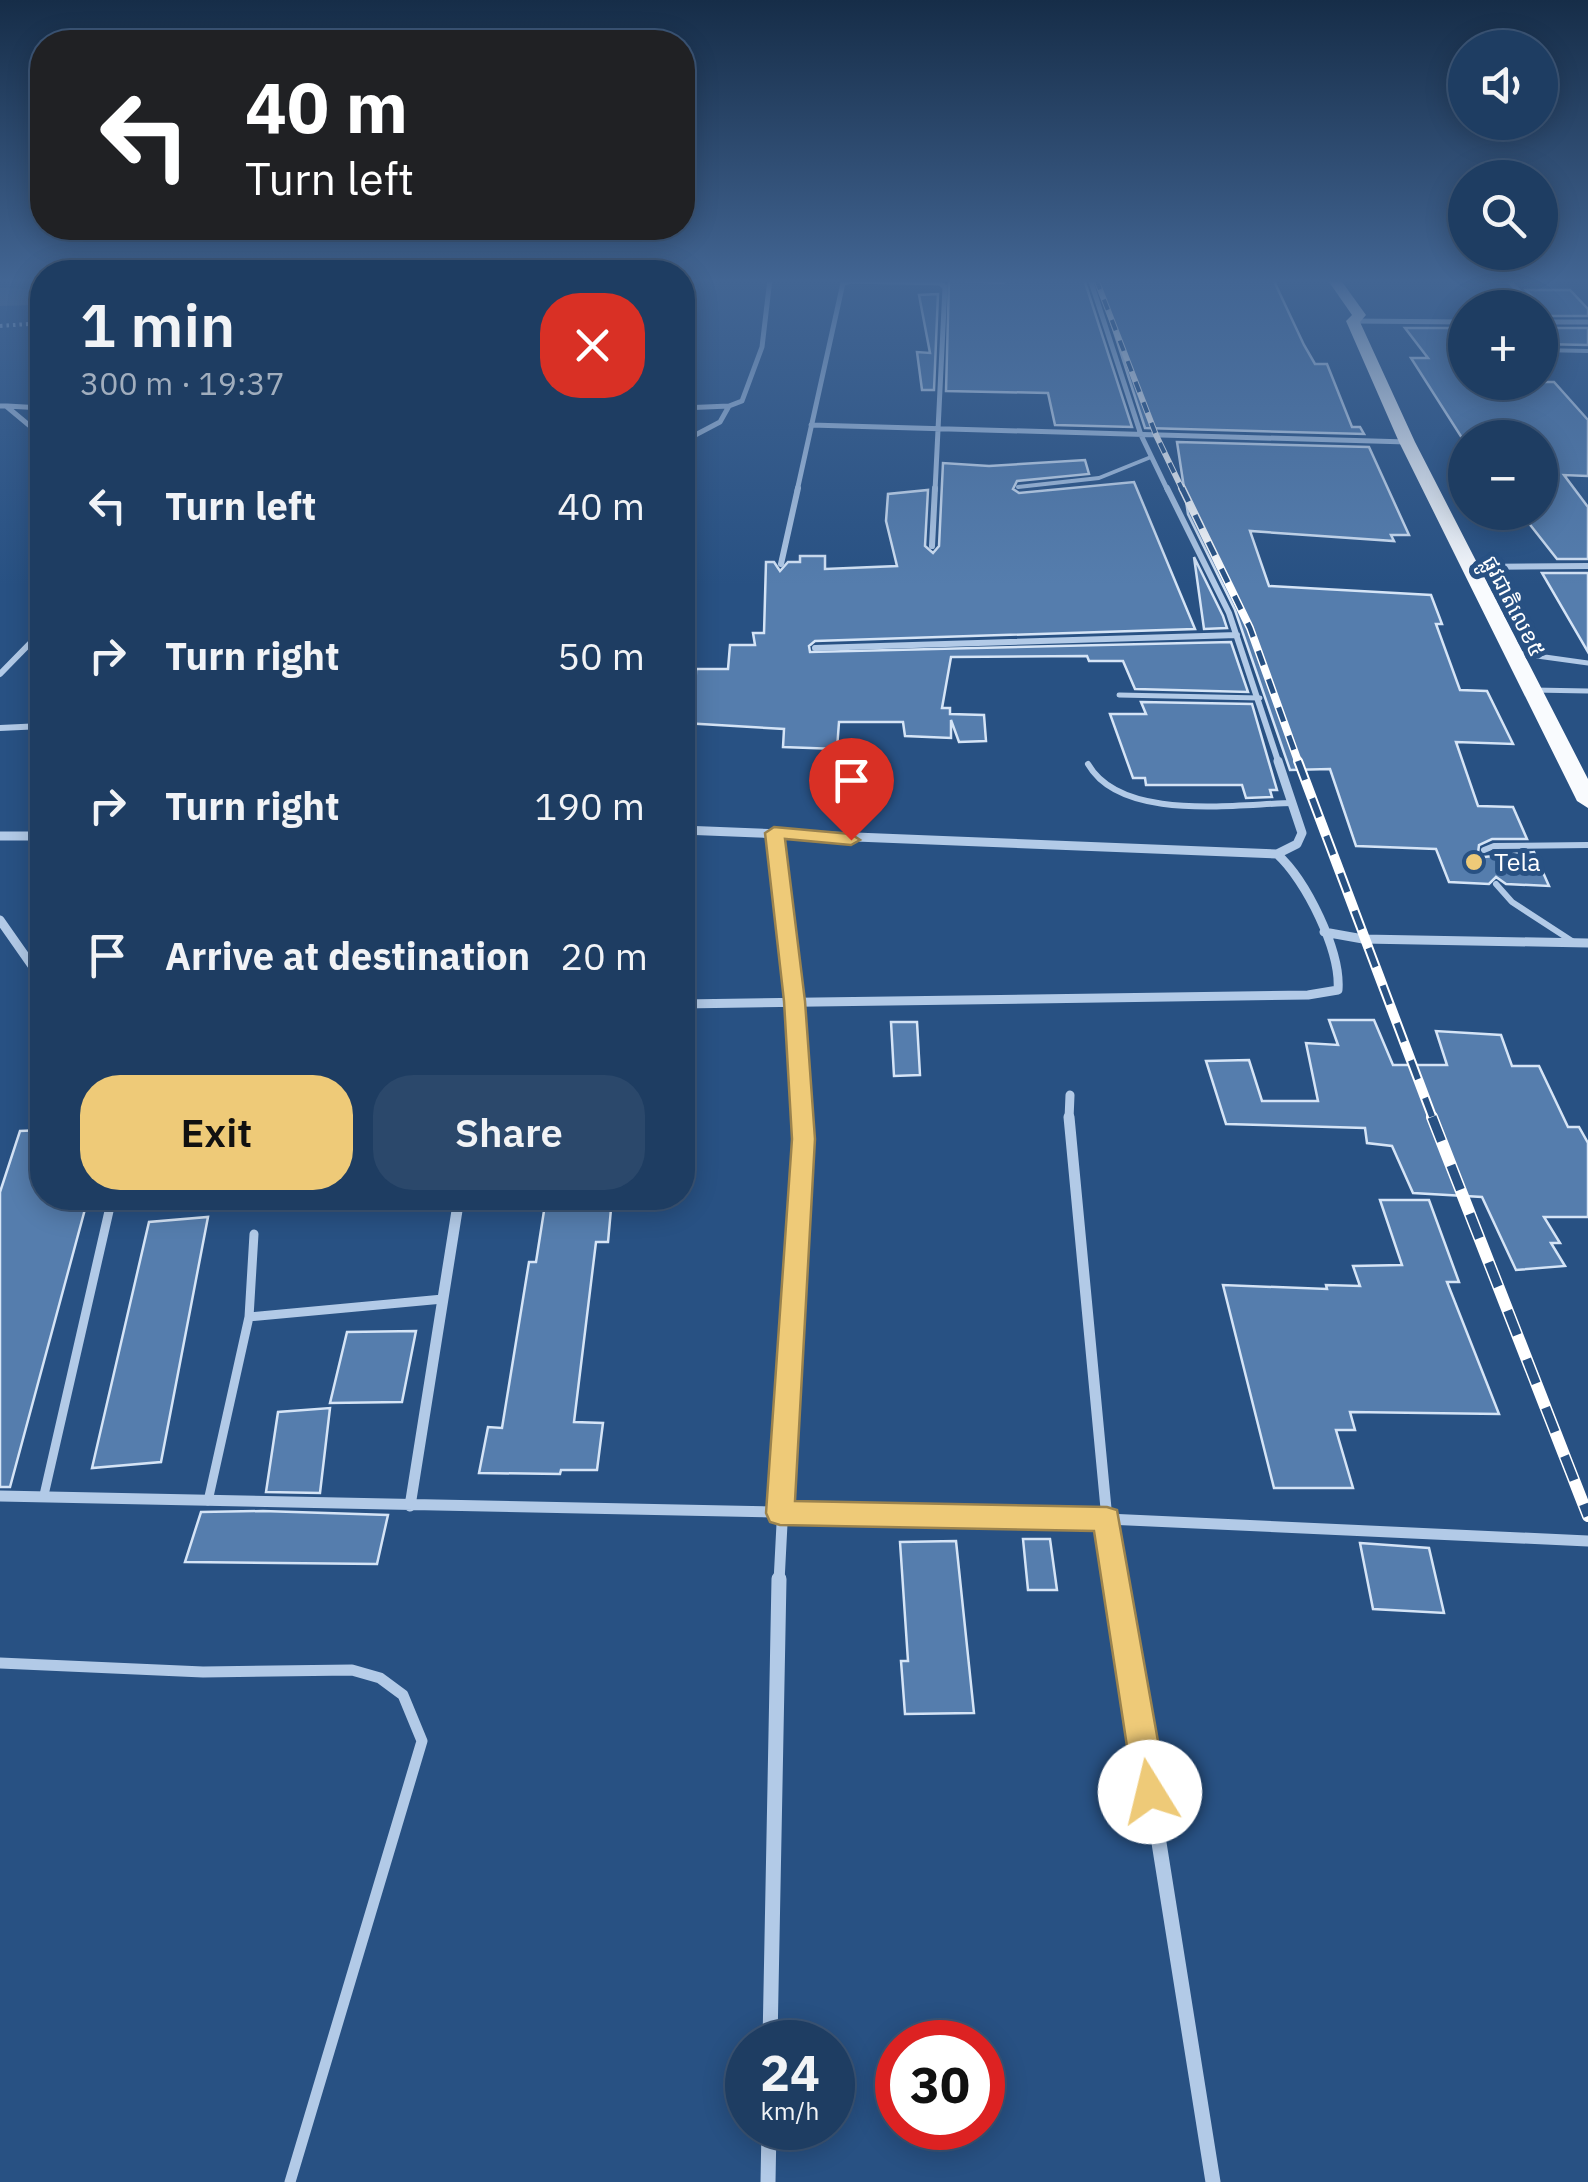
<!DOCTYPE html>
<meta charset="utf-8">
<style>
body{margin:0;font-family:"IBM Plex Sans","Noto Sans Khmer",sans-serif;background:#2b486b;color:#f1f3f6;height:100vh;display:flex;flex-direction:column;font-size:38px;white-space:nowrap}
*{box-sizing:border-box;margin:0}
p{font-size:32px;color:#a1aebe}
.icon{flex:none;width:55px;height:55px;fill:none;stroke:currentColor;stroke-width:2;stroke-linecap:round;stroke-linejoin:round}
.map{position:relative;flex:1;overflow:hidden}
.details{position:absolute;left:30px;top:260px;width:665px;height:950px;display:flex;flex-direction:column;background:#1e3d62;border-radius:40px;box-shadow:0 5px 25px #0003,0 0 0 2px #3c5677}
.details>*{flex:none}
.guide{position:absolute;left:30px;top:30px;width:665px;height:210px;border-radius:40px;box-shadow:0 5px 25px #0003,0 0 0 2px #3c5677;background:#202124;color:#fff;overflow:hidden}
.fabs{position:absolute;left:1448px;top:30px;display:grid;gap:20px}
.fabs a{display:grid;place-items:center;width:110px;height:110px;border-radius:50%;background:#1e3d62;box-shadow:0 5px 25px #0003,0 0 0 2px #3c5677;font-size:50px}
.speed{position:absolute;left:725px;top:2020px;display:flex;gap:20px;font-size:50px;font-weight:700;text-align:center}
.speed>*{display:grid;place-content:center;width:130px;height:130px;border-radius:50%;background:#1e3d62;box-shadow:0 5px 25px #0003,0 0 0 2px #3c5677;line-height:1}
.speed small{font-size:25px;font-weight:400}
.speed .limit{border:15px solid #d22;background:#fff;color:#111}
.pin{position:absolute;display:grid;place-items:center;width:85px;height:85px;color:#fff;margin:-102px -42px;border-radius:50% 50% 50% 0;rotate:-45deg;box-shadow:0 0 10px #0007}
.pin .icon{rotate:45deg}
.me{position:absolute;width:110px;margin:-55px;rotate:351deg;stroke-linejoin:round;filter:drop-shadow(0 0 8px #0008)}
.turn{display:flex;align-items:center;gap:35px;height:210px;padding:0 50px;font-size:45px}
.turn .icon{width:130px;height:130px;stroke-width:2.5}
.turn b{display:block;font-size:70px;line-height:85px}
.round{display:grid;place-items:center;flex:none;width:105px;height:105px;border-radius:40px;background:#2b486b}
.headline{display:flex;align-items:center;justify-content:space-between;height:170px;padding:0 50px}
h1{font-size:60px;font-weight:600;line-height:75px}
.button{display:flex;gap:20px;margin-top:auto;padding:20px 50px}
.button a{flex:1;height:115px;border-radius:40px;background:#eeca78;color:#111;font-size:40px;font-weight:600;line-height:115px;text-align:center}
.button a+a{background:#2b486b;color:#f1f3f6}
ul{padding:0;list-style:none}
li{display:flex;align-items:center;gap:30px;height:150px;padding:0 50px}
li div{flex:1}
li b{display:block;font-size:38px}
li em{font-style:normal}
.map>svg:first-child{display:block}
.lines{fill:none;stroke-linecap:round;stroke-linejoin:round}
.river{fill:#4e6c8f;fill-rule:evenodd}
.building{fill:#557dad;stroke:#d5e4f6;stroke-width:2.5}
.path{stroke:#b2cae7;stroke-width:4;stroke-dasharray:2.5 4;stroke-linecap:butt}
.service-far4{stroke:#b2cae7;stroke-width:4}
.service-far3{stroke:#b2cae7;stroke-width:5}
.service-far2{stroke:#b2cae7;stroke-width:6}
.service-far1{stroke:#b2cae7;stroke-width:9}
.service{stroke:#b2cae7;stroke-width:11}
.minor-far4{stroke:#b2cae7;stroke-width:5}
.minor-far3{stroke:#b2cae7;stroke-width:6}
.minor-far2{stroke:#b2cae7;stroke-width:9}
.minor-far1{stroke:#b2cae7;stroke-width:11}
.minor{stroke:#b2cae7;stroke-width:15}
.trunk{fill:#f9fbfe;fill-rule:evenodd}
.rail-far3-casing{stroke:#fff;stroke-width:6}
.rail-far2-casing{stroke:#fff;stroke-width:8}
.rail-far1-casing{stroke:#fff;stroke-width:10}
.rail-casing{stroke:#fff;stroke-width:12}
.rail-far3{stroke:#285183;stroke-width:4;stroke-dasharray:11;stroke-linecap:butt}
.rail-far2{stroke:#285183;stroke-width:5;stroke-dasharray:15;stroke-linecap:butt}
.rail-far1{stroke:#285183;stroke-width:6;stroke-dasharray:20;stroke-linecap:butt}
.rail{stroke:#285183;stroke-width:9;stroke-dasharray:26;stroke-linecap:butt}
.route{fill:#eeca78;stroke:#9b834e;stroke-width:2.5}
.poi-dot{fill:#eeca78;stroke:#285183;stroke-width:4}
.labels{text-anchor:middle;stroke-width:10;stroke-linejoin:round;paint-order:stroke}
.far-street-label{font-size:22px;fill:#fff;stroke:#285183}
.poi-label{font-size:25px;fill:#fff;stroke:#285183;text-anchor:start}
</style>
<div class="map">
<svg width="1588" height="2182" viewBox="0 0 1588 2182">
<rect width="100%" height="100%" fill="#285183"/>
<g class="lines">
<path class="river" d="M0,288L42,289V305L0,306Z"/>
</g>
<path class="building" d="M1002,279H1084L1132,427L1055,425L1048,393L946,391L949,280L1003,283Z
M1097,279H1273L1304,345L1315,364H1327L1352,427H1360L1364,434L1145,428Z
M1526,290H1570L1588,309V316H1540L1541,306Z
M938,294L934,390H922L917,352L930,353L919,295Z
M1405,328H1465V382H1554L1588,420V476L1564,475L1588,507V559H1557L1520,512H1540V438H1462L1411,358H1428Z
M1540,328H1588V345L1540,344Z
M1177,442L1369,447L1409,535H1391L1394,541L1250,531L1269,586L1431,595L1442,624H1436L1460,690L1487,691L1513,744L1456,742L1478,806L1513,807L1527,839H1492L1479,845L1478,853L1484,857L1534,852L1549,886L1506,884L1496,877L1489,884L1449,882L1436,849L1356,846L1330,769L1290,770L1235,610L1188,514Z
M1085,460L1089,474L1017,481L1013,489L1019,493L1134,482L1195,629L815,641L809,646L810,652L1231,642L1248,692L1135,689L1123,661H1089L1087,656L951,657L942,708H950V714L984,715L986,741L959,742L951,720V738L905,736L903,722H839L837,749L783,747L784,729L684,723L685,697H695L696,669H728L730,645H755L753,633H764L766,562H774L780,571L788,562H800V556H825V569L897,566L886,521L888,494L928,490L925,546L933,553L939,546L943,463L989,466Z
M1194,557L1223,616L1227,628L1204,629Z
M1542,573H1588V652Z
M1141,702L1252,704L1277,790H1270L1272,797L1246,798L1242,785H1146L1145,778H1133L1110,714H1146Z
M1329,1020H1374L1393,1065H1447L1436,1031L1501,1035L1512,1066H1539L1568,1127H1579L1588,1143V1217H1544L1560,1243H1551L1565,1266L1516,1270L1482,1197L1413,1193L1392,1146L1367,1143L1365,1128L1226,1124L1206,1061L1249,1060L1262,1101H1318L1306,1043L1338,1045Z
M891,1022H917L920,1075L894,1076Z
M42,1130V1198H88L10,1487H0V1192L20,1131Z
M546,1198H612L608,1242H596L574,1422L603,1423L597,1470H561L560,1474L479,1473L488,1427L502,1428L529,1262H536Z
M1380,1200H1429L1459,1282H1447L1499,1414L1350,1412L1355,1430H1336L1353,1488H1274L1223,1285L1327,1289L1326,1285L1360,1286L1353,1266L1402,1265Z
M208,1217L161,1462L92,1468L149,1222Z
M416,1331L402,1402L330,1403L347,1332Z
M330,1408L320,1493L266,1492L278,1412Z
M263,1511L388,1515L377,1564L185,1562L201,1512Z
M1023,1539H1050L1057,1590H1028Z
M956,1541L974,1713L905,1714L901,1661H908L900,1542Z
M1360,1543L1429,1548L1444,1613L1373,1609Z"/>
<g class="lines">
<path class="path" d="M0,326L42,323"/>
<path class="service-far4" d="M1540,350L1588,351
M1018,487L1099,478L1151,457"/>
<path class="service-far3" d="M1516,653L1588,663
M1533,690L1588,691
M1119,695L1260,698"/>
<path class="service-far2" d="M1088,764C1121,822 1235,804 1293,803
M1484,850L1494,846L1588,845
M1496,884L1512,902L1575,943"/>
<path class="service-far1" d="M249,1317L443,1299
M44,1495L112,1198
M208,1501L249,1317L254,1234"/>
<path class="service" d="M0,1663L203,1672L352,1670L380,1678L403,1695L422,1741L290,2182"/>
<path class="minor-far4" d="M1090,279L1141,435L1168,491
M1507,279L1535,308
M1353,321L1465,322
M1540,322H1588
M0,406H6L42,436
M7,406L42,408
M682,408L729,406L742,401L762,347L770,279
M811,425L1407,442
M682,442L720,422L729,406
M797,491L843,283L851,281L940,283L945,287L935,491"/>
<path class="minor-far3" d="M1167,488L1229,613L1279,764
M932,546L935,488
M781,564L798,488
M1469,567L1588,566
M815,648L1237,635
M0,674L42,631
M0,728L42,726"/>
<path class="minor-far2" d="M682,830L1277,854C1306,880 1341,951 1338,990L1308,995L682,1004
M774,833L795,1001L803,1119
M0,836H42
M1277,854L1297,844L1302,833L1278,761
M0,920L42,980
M1324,932L1363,939L1588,943
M1069,1119L1070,1095"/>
<path class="minor-far1" d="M1069,1117L1107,1519L1117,1582
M0,1496L1107,1519L1588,1541
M410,1506L459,1198
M779,1582L803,1117"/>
<path class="minor" d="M1117,1579L1213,2182
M770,2042L779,1579
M768,2182L769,2128"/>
<path class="trunk" d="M1327,279H1340L1366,315L1360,322L1415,442L1588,779V808L1577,801L1399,442L1346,321L1352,315Z"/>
<g class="rail-far3-casing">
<path id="rail-far3" d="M1096,279L1156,435L1183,491"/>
</g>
<g class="rail-far2-casing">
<path id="rail-far2" d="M1182,488L1250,628L1299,764"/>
</g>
<g class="rail-far1-casing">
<path id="rail-far1" d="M1298,761L1433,1119"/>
</g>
<g class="rail-casing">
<path id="rail" d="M1432,1117L1588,1516"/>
</g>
<use href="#rail-far3" class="rail-far3"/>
<use href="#rail-far2" class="rail-far2"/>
<use href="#rail-far1" class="rail-far1"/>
<use href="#rail" class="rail"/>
</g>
<linearGradient id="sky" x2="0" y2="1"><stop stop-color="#162d48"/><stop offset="0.48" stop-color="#426593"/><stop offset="1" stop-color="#426593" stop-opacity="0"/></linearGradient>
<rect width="1588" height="585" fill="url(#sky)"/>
<path class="route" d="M774,827L851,834L860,840L851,845L785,839L805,1001L815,1139L795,1501L1107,1507L1117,1510L1167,1792L1162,1803L1150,1808L1139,1803L1134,1792L1094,1531L780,1525L770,1522L766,1513L792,1139L784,1001L765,833Z"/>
<circle class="poi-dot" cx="1474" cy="862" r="10"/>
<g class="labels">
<g class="far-street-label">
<text transform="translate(1514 606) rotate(63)" y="8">ផ្លូវជាតិលេខ៥</text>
</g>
<g class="poi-label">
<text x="1494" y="871">Tela</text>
</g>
</g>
</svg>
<div class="fabs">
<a><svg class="icon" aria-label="sound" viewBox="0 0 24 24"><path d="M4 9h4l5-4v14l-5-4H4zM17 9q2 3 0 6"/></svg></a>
<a><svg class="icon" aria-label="search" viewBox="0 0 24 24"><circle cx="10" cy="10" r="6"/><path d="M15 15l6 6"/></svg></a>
<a>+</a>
<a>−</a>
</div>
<div class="speed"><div>24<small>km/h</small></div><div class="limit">30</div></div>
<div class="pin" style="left:851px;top:840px;background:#d93025"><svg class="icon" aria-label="arrive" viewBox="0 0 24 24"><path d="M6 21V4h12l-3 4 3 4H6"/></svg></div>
<svg class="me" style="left:1150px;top:1792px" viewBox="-20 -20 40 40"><circle r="19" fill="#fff"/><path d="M0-13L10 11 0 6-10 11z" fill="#eeca78"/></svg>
<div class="guide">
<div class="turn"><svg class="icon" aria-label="left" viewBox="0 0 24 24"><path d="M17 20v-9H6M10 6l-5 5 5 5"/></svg><div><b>40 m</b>Turn left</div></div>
</div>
<section class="details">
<div class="headline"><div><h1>1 min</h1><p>300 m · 19:37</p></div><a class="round" style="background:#d93025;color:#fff"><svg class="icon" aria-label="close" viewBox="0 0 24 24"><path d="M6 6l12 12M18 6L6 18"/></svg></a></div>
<ul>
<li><svg class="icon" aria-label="left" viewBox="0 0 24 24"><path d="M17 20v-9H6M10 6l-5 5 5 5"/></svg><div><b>Turn left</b></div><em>40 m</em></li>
<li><svg class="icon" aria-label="right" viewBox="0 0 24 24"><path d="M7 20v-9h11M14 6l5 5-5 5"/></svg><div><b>Turn right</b></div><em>50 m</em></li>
<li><svg class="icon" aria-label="right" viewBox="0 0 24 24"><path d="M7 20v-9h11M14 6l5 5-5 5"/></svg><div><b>Turn right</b></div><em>190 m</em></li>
<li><svg class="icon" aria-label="arrive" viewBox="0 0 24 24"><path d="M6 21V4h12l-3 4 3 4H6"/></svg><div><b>Arrive at destination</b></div><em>20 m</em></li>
</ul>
<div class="button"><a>Exit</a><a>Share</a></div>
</section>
</div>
